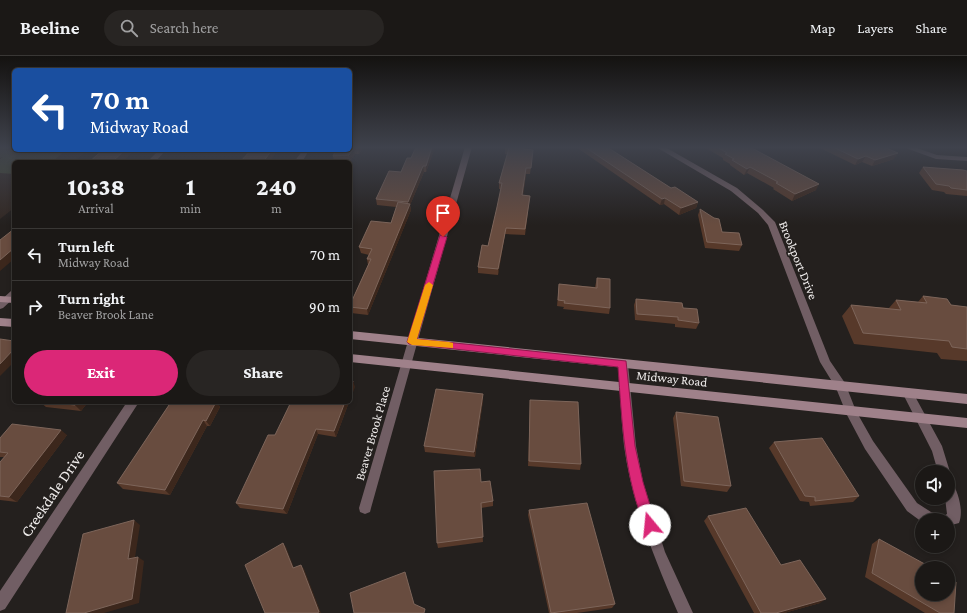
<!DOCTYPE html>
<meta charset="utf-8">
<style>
body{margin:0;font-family:"Crimson Pro",serif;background:#282523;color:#f1f3f6;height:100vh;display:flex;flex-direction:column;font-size:15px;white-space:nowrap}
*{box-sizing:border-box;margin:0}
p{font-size:13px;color:#a0a0a1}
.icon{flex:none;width:22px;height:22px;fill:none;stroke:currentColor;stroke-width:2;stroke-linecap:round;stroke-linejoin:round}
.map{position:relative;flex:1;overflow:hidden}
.details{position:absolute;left:12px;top:104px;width:340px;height:244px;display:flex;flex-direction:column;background:#1b1816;border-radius:6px;box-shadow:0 2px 6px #0003,0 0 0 1px #393735}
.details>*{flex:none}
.top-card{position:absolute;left:12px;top:12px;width:340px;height:84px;border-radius:6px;box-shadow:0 2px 6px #0003,0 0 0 1px #393735;background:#1a4fa0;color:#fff;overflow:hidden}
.fabs{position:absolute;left:915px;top:409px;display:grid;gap:8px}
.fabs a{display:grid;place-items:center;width:40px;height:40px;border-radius:50%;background:#1b1816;box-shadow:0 2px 6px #0003,0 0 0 1px #393735;font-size:20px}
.pin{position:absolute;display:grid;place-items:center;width:34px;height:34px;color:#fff;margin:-41px -17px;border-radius:50% 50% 50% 0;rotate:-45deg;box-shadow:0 0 4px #0007}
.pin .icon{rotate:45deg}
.me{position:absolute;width:44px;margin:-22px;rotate:343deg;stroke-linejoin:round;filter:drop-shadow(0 0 3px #0008)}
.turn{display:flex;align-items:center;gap:14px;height:84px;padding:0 12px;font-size:18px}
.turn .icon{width:52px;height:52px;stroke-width:2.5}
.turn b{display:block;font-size:28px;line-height:34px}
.eta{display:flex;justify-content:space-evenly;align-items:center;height:68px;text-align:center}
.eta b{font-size:24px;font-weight:800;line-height:28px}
.cta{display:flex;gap:8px;margin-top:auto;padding:8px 12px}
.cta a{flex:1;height:46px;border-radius:24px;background:#db2777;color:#fff;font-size:16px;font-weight:800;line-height:46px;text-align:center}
.cta a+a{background:#282523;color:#f1f3f6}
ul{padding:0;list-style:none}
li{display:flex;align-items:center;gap:12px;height:52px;padding:0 12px;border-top:1px solid #393735}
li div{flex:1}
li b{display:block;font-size:15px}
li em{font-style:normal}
header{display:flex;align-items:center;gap:24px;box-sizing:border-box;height:56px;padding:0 20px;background:#1b1816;border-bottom:1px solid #393735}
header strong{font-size:19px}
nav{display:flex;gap:22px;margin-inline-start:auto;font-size:14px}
.search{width:280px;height:36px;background:#282523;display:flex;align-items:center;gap:10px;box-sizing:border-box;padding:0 14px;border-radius:22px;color:#a0a0a1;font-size:15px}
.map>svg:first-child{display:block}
.built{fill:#322823}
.green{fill:#434a33}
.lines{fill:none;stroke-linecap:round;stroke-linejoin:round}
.minor{fill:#715e64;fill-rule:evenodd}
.secondary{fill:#9f818a;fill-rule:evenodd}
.wall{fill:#57392a}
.shaded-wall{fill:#3c271c}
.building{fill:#684c3f;stroke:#7d655a}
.route{fill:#db2777;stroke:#8e194d}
.slow{fill:#f59e0b}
.labels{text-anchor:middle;stroke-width:3.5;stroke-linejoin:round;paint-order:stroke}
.street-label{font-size:13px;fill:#f0edec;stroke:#24201e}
.near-street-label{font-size:16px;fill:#f0edec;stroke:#24201e}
</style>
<header>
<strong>Beeline</strong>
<div class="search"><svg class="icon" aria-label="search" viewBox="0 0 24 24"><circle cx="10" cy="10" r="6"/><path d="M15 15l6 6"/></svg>Search here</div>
<nav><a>Map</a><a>Layers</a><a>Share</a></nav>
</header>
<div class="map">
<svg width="967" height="557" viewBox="0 0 967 557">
<rect width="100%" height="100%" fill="#24201e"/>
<path class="built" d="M0,91H14V94H88L73,106H14V152L0,163Z"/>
<path class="green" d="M0,91H14V94H66L52,106H14V118L0,117V103L3,101L0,102Z"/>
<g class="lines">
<path class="minor" d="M465,91H472L371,452L370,456L365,458L360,456L359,452Z
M656,91H665L737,132L763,154L775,166L830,305L845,327L856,355L873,385L917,447L931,456L942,459V461L947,458L945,442H948V423L952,425C958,437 964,454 959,467L948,470V464H922V466L907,455L865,393L847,359L836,332L820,306L768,169L758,157L731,135Z
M903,91H914L937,99L967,101V105L936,103Z
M159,94H166L155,106H147Z
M303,94H309L302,106H294Z
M14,234V242L3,252L0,253V245L11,235Z
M623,304L627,305L628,308L636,390L643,426L665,496L693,557H678C655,504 632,448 624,390C621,363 620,335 618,308L619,305Z
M907,332L911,333L942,390L950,416L948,420V416H938L932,395L902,336L903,333Z
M127,346H139L5,553L0,555V535Z"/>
<path class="secondary" d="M0,240L14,241V247L0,246Z
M0,262L14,263V271L0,270Z
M350,275L967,338V348L350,283Z
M350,298L967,362V372L350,306Z"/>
</g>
<path class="wall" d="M350,91H363L359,98H355L350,105H334L333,100Z
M416,91H435L426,116H424L410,149L411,154L368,259L351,257L350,249L368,209L367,203L369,199L361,197L359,191L391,167L396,151L377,149L376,143L401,116L411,102Z
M505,91L533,94L530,118H526L523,139L530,140L525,179L505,178L498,219L478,217V211L488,190L497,151L501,133H499V127L507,98H505Z
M576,91H607L671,132L698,146L696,152L679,159L664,148L660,149Z
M704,91H750L816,134L792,145L773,133L774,132L747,117L744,119L730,109V108L723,104V102Z
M818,91H884L894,103L872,110L862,106L855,109Z
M193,94H216L213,97L194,95Z
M923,111L967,115V140L946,138L944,136L932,134L919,117Z
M700,153L722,176L742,189L739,195L705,192L698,159Z
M597,222L610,252L609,258L563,253L564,251L557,250L559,228L595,231Z
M923,240L951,249L967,251V305L941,303L937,297L854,288L842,260L851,249L889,252L896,244L918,246Z
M636,243L683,252L699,267L696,273L675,271V268L635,264L634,249Z
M483,344L475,401L425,396L424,390Z
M530,344L581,408L580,414L528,410L530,350Z
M40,346H88L81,355L46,351Z
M171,346H217L220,351L210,370H207L170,439L123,433L117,427Z
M349,346L336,381L318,378L287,458L240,452L236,447L275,379Z
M676,356L731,430L727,436L681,430L673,362Z
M67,379L17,446L0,444V406L4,401H0V382Z
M774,386L859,440L853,446L810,450L809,446L800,445L769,392Z
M481,426L493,445V450L481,452L483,486L438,492L437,487Z
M529,454L615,548L612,552L577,557H549L528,459Z
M708,460L781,509L820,547L784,557H754L704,465Z
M879,483L954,557H925L865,521L872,488Z"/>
<path class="shaded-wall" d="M358,91H363L359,98L358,92Z
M432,91H435L426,116V110Z
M354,92L355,98L350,105L349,99Z
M125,94H135L122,106H112Z
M212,94H216L213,97Z
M272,94H278L269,106H263Z
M898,97L894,103L872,110L875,104Z
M866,100L862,106L855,109L858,103Z
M423,110L424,116L410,149L411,154L368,259L367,253L408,151V146Z
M750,111L747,117L744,119L747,113Z
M526,112V118L522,145V139Z
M819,128L816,134L792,145L795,138Z
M665,142L664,148L660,149L662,143Z
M698,146L696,152L679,159L681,152Z
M506,172L505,178L498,219V213Z
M14,192V203L0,215V204Z
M14,293V306L0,320V308Z
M353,325L355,331L350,344V333Z
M483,338V344L475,401L474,396Z
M77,346H88L81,355L75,349Z
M211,346H217L220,351L210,370L206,365Z
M345,346H349L336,381L334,375Z
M203,364L207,370L170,439L165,434Z
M316,373L318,378L287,458L283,453Z
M61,374L67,379L17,446L9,441Z
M134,464L140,469L134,508L128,503Z
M283,487L286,491L296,517L293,512Z
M138,501L144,505L139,547L104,557H84Z
M301,509L304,513L321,557H317Z
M826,543L820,547L784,557H776Z"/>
<path class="building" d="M350,91H358V92H354L349,99L333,100L336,94H350Z
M416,91H432L426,110H423L408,146L376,143L389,115L401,116L407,102H411Z
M505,91H524V93L533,94L531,112H526L522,139L530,140L525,173L506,172L498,213L478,211L482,189L488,190L497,151L502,127H499L509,92H505Z
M585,91H607L671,132L675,131L698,146L681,152L665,142L662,143Z
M717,91H750L819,128L795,138L776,127L778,126L750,111L747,113L732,104L734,103L725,98L727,97Z
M833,91H884L898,97L875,104L866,100L858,103Z
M103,94H125L112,106H89Z
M251,94H272L263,106H240Z
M224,105L237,106H223Z
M923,111L963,114L967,115V134L951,132L949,130L936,128Z
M398,146L410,148L367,253L350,251V249L371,203H367L372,193L359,191L371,165L391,167Z
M700,153L714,162L719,163L722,176L739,177L742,189L707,186Z
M14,173V192L0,204V184Z
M597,222L610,223V252L564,247L565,245L558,244L559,228L597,232Z
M923,240L947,243L951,249L967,251V293L952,291L949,285L863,277L851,249L901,254L896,244L927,247Z
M636,243L682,247L683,252L697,253L699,267L678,264V261L637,258Z
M0,283L14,285V293L0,308Z
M350,325H353L350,333Z
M436,333L483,338L474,396L424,390Z
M530,344L578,346L581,408L529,405Z
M46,346H77L75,349Z
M171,346H216L206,365L203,364L165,434L117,427Z
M291,346H345L334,375L316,373L283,453L236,447L268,379H275Z
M676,356L718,361L731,430L684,425Z
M12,368L61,374L9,441L0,440V406L8,397L0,396V382Z
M822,382L859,440L815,445V441L805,440L774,386Z
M480,413L481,426L490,425L493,445L481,447L483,481L437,487L434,415Z
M587,447L615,548L551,557L529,454Z
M746,452L781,509L800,504L826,543L776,557H761L708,460Z
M134,464L128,503L138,501L132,543L84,557H66L83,478Z
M879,483L932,512H922V538H948V521L956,526L954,557H940L872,517Z
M283,487L293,512L301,509L319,556L317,557H265L245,509Z
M405,516L414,548L425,553L424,557H354L350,537Z"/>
<linearGradient id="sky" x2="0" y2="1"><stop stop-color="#141210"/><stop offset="0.54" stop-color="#3f424c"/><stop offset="1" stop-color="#3f424c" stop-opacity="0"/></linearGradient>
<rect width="967" height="169" fill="url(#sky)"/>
<path class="route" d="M440,179L447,181L417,283L626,305L635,390L643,426L656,469L654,473L650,475L646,473C624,422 622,365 618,311L409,288L407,286Z"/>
<path class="slow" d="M429,226L433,229L417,283L449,286L453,287V292L412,289L407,286L425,229Z"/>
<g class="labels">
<g class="street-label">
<text transform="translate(799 204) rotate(68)" y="5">Brookport Drive</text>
<text transform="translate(672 322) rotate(6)" y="5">Midway Road</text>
<text transform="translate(372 377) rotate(-74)" y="5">Beaver Brook Place</text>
</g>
<g class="near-street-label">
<text transform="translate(52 437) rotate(-56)" y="6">Creekdale Drive</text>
</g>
</g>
</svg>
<div class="fabs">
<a><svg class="icon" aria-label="sound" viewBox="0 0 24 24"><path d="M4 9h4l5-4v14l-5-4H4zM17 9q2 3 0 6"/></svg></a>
<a>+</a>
<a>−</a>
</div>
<div class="pin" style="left:443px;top:181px;background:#d93025"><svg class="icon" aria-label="arrive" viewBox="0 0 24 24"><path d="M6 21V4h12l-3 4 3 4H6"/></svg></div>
<svg class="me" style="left:650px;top:469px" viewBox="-20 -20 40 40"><circle r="19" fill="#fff"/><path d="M0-13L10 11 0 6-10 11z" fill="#db2777"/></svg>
<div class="top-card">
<div class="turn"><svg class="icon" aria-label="left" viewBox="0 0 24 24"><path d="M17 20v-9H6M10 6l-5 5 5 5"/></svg><div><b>70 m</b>Midway Road</div></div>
</div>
<section class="details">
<div class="eta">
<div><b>10:38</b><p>Arrival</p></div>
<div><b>1</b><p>min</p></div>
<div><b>240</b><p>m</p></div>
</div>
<ul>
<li><svg class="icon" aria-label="left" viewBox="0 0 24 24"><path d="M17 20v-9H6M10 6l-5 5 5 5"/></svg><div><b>Turn left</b><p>Midway Road</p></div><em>70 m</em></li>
<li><svg class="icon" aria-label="right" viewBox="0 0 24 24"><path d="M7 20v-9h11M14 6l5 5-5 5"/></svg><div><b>Turn right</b><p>Beaver Brook Lane</p></div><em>90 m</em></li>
</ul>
<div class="cta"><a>Exit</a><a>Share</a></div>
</section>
</div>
